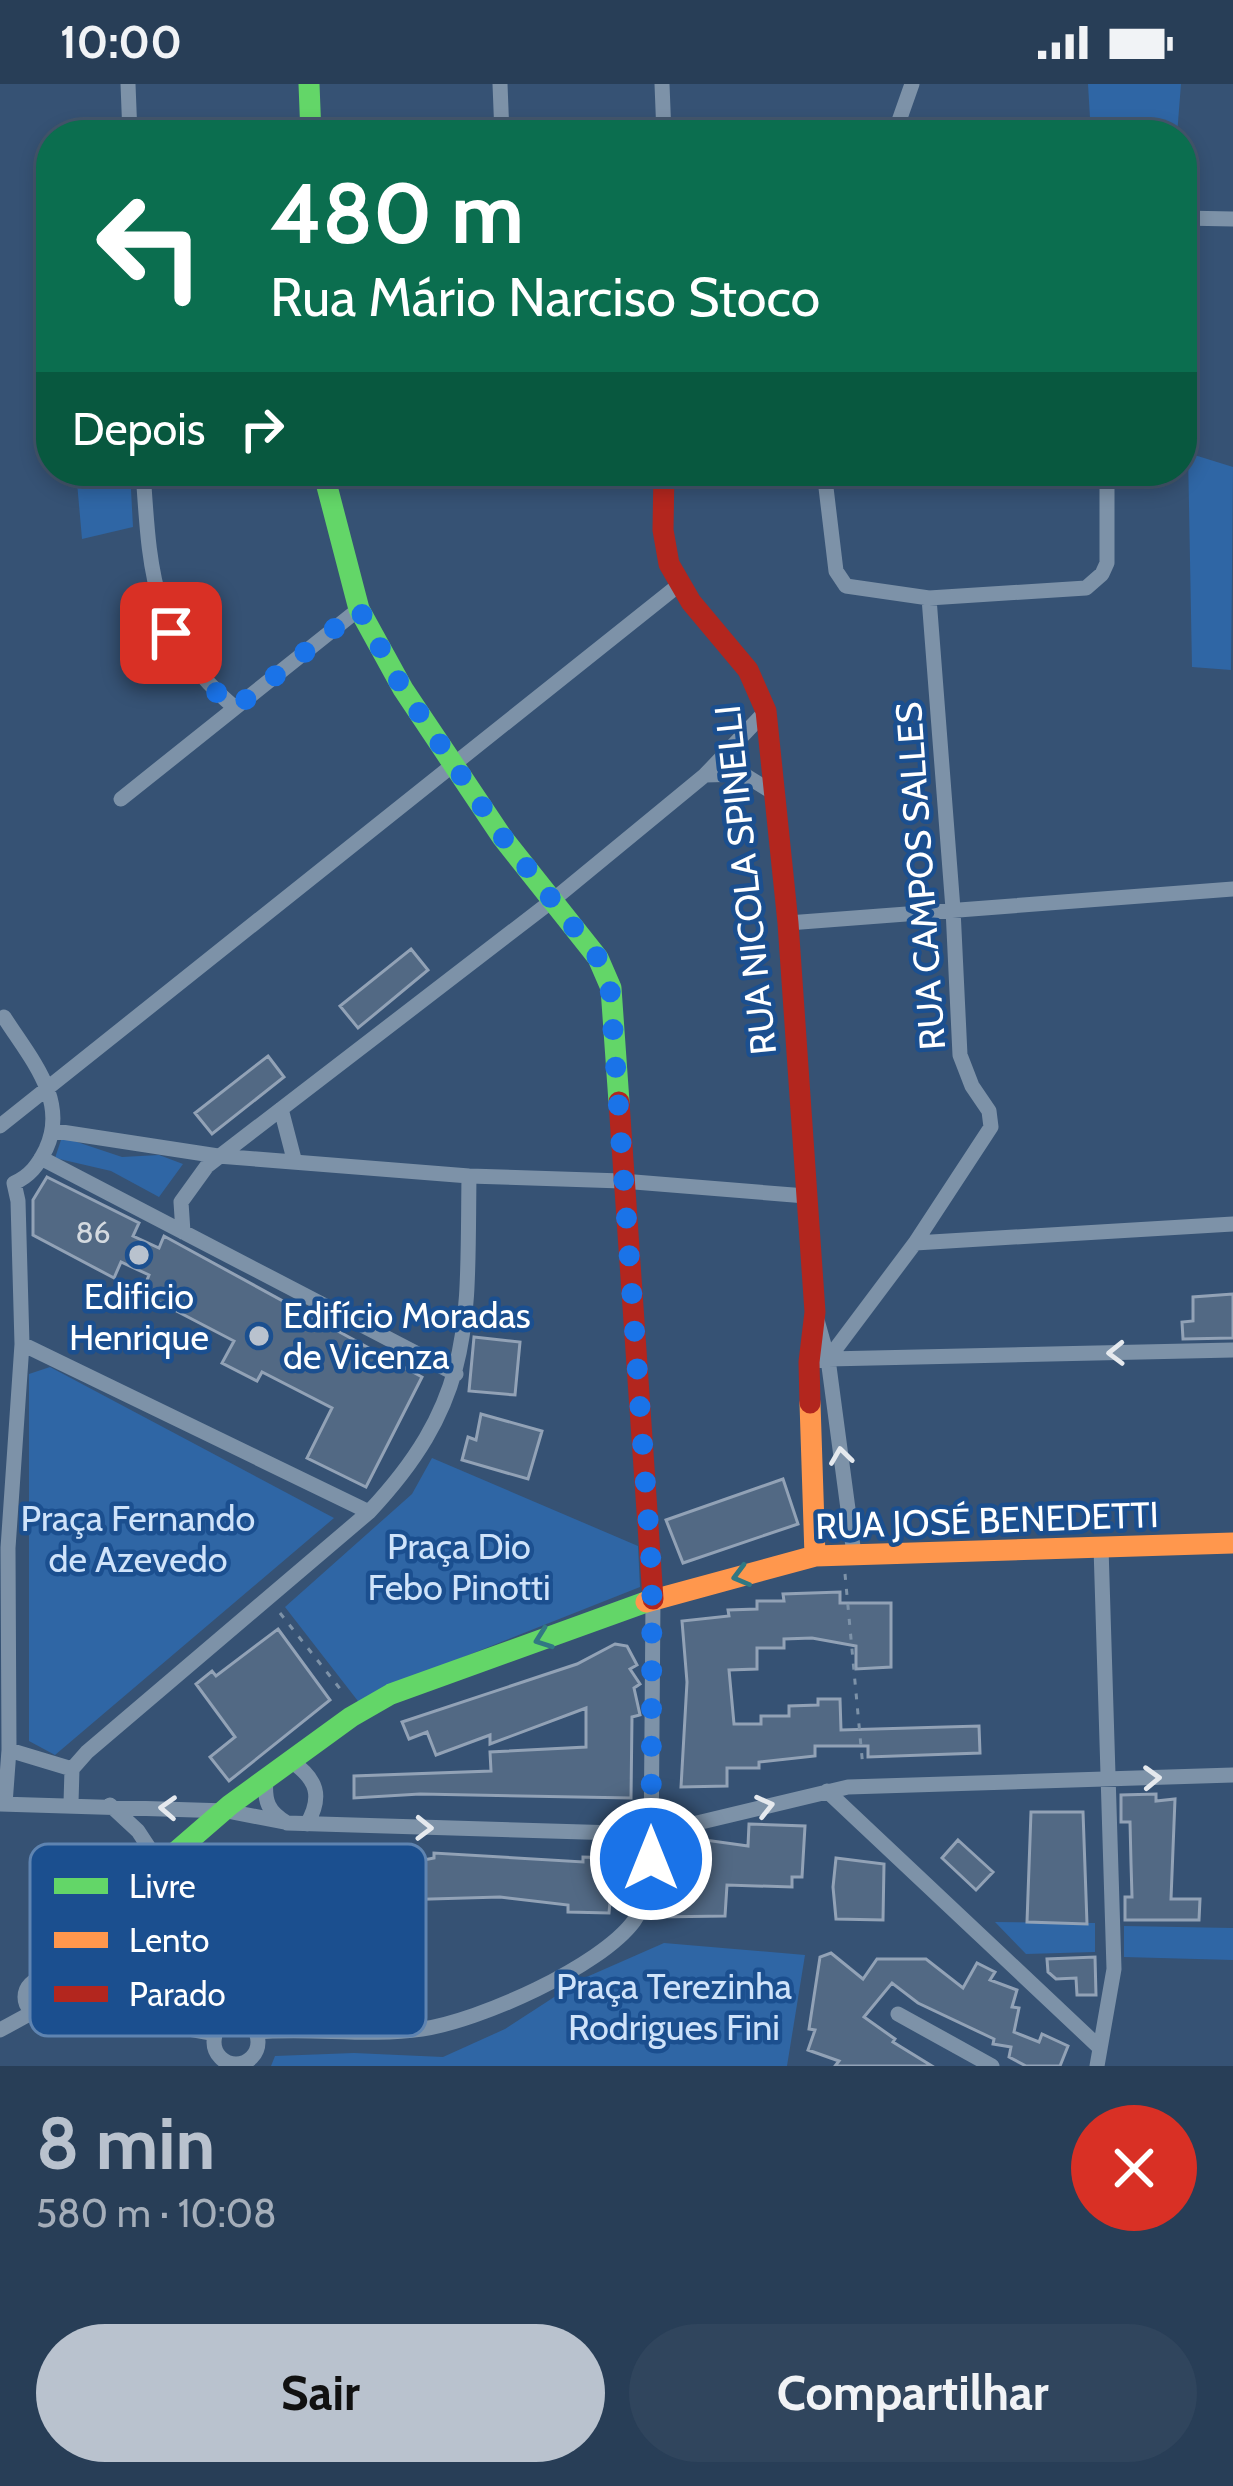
<!DOCTYPE html>
<html lang="pt">
<meta charset="utf-8">
<style>
body{margin:0;font-family:Cabin,sans-serif;background:#30455d;color:#f1f3f6;height:100vh;display:flex;flex-direction:column;font-size:45px;white-space:nowrap}
*{box-sizing:border-box;margin:0}
p{font-size:39px;color:#a5aeba}
.icon{flex:none;width:66px;height:66px;fill:none;stroke:currentColor;stroke-width:2;stroke-linecap:round;stroke-linejoin:round}
.map{position:relative;height:1982px;overflow:hidden}
.sheet{display:flex;flex-direction:column;background:#283e57;flex:1}
.sheet>*{flex:none}
.top-card{position:absolute;left:36px;top:36px;width:1161px;height:366px;border-radius:48px;box-shadow:0 6px 18px #0003,0 0 0 3px #44576d;background:#0b6e4f;color:#fff;overflow:hidden}
.pin{position:absolute;display:grid;place-items:center;width:102px;height:102px;color:#fff;margin:-51px;border-radius:24px;box-shadow:0 6px 18px #0006}
.me{position:absolute;width:132px;margin:-66px;rotate:0deg;stroke-linejoin:round;filter:drop-shadow(0 0 9px #0008)}
.turn{display:flex;align-items:center;gap:42px;height:252px;padding:0 36px;font-size:54px}
.turn .icon{width:156px;height:156px;stroke-width:2.5}
.turn b{display:block;font-size:84px;line-height:102px}
.then{display:flex;align-items:center;height:114px;padding:0 36px;background:#0003;gap:24px;font-size:45px}
.round{display:grid;place-items:center;flex:none;width:126px;height:126px;border-radius:63px;background:#30455d}
.head{display:flex;align-items:center;justify-content:space-between;height:204px;padding:0 36px}
h1{font-size:72px;font-weight:700;line-height:90px;color:#b9c2ce}
.action{display:flex;gap:24px;margin-top:auto;padding:24px 36px}
.action a{flex:1;height:138px;border-radius:72px;background:#b9c2ce;color:#111;font-size:48px;font-weight:700;line-height:138px;text-align:center}
.action a+a{background:#30455d;color:#f1f3f6}
.status{display:flex;justify-content:space-between;align-items:center;height:84px;padding:0 60px;background:#283e57;direction:ltr}
.status svg{height:33px;fill:currentColor}
.map>svg:first-child{display:block}
.green{fill:#2f66a5}
.building{fill:#526984;stroke:#92a2b6;stroke-width:3}
.lines{fill:none;stroke-linecap:round;stroke-linejoin:round}
.path{stroke:#7d92a8;stroke-width:3;stroke-dasharray:6 9;stroke-linecap:butt}
.street{stroke:#7d92a8;stroke-width:15}
.fast{stroke:#63d668;stroke-width:21}
.slow{stroke:#ff974d;stroke-width:21}
.jam{stroke:#b3261e;stroke-width:21}
.oneway{stroke:#e5e9ee}
.oneway2{stroke:#317883}
.route{stroke:#1a73e8;stroke-width:21;stroke-dasharray:0 37.8}
.poi-dot{fill:#b9c2ce;stroke:#1b4f8f;stroke-width:4.5}
.labels{text-anchor:middle;stroke-width:9;stroke-linejoin:round;paint-order:stroke}
.number-label{font-size:30px;fill:#d4dae0}
.street-label{font-size:36px;fill:#fff;stroke:#1b4f8f}
.poi-label{font-size:36px;fill:#fff;stroke:#1b4f8f}
.park-label{font-size:36px;fill:#cfe3fa;stroke:#1b4f8f}
.key{fill:#1b4f8f;stroke:#5f84b1;stroke-width:3}
.key-label{font-size:33px;fill:#fff}
</style>
<div class="status"><b>10:00</b><svg viewBox="0 0 49 12"><path d="M0 12V9h3v3zM5 12V6h3v6zM10 12V3h3v9zM15 12V0h3v12zM26 1h20v11H26zM47 4h2v5h-2z"/></svg></div>
<div class="map">
<svg width="1233" height="1982" viewBox="0 0 1233 1982">
<rect width="100%" height="100%" fill="#365274"/>
<path class="green" d="M1088,0H1181L1177,51H1091Z
M1188,369L1233,383L1231,586L1192,583Z
M76,387H130L133,443L82,455Z
M62,1053L122,1073L159,1071L183,1080L159,1113L111,1087L55,1074Z
M50,1283L334,1434L55,1671L29,1657V1290Z
M432,1374L638,1462L640,1503L393,1601L361,1621L285,1523L412,1410Z
M995,1838L1095,1839V1868L1026,1870Z
M1124,1842L1233,1844V1876L1124,1873Z
M664,1859L805,1871L787,1982H271L275,1972L354,1969L443,1973L505,1945L582,1895Z"/>
<path class="building" d="M411,865L428,886L358,944L340,922Z
M268,972L284,993L212,1050L195,1029Z
M47,1093L139,1139L133,1152L159,1164L164,1152L422,1293L366,1403L307,1374L332,1324L262,1288L257,1297L222,1279L234,1257L142,1209L149,1191L121,1178L114,1194L33,1151V1116Z
M1233,1210V1254L1183,1255L1182,1238L1193,1237V1213Z
M474,1253L520,1258L515,1311L469,1307Z
M481,1330L542,1347L528,1395L462,1376L468,1353L476,1356Z
M783,1395L798,1440L683,1479L666,1436Z
M840,1508V1519H891V1583L856,1585V1562L812,1554L784,1555V1564H757V1585L729,1586L734,1640H761V1632H789V1622L818,1621V1615H840L841,1646L979,1642L980,1669L868,1673V1662H815V1672L759,1678V1684H727V1702L681,1703L687,1598L682,1537L729,1532L728,1526L757,1525V1517H784L783,1510Z
M278,1545L330,1616L229,1697L210,1673L235,1653L196,1600L212,1587L216,1592Z
M615,1560L627,1562L637,1581L630,1585L640,1600L634,1604L640,1631L632,1633L631,1714L420,1710L354,1714V1692L491,1687L490,1668L586,1663V1624L490,1660V1651L436,1671L427,1648L409,1655L402,1638L577,1580Z
M1156,1710V1717L1175,1715L1171,1815H1200L1199,1836H1125V1813H1132L1131,1779L1130,1738H1121V1711Z
M1031,1728H1083L1087,1840L1027,1838Z
M749,1740L805,1742L802,1793H792V1803L727,1801L725,1832L656,1833L664,1790L676,1767L698,1755L748,1762Z
M958,1756L993,1788L976,1806L942,1774Z
M326,1768L394,1769L393,1782L434,1774V1769L583,1778V1773L622,1774L621,1818H610L609,1829L568,1828V1821L500,1813L397,1816V1811H357V1821L328,1822V1809L270,1808V1814H244V1805H231L230,1778L327,1775Z
M836,1774L884,1780L883,1836L836,1835L833,1803Z
M831,1869L863,1895L877,1875H926L963,1904L977,1879L995,1888L990,1896L1017,1906L1012,1923L1019,1924L1014,1948L1039,1958L1042,1950L1068,1962L1060,1982H1026L1009,1973L1011,1963L993,1960L994,1955L918,1919L892,1899L864,1933L895,1955L893,1958L932,1982H835L839,1977L808,1966L815,1946L809,1945L820,1873Z
M1095,1873L1096,1911H1077L1076,1894L1056,1895L1048,1888L1047,1875Z"/>
<g class="lines">
<path class="path" d="M845,1490L863,1684
M280,1529L345,1611"/>
<path class="street" d="M128,0L130,51
M500,0L502,51
M662,0L664,51
M894,51L912,0
M1182,134L1233,135
M143,387C150,490 151,552 235,624
M824,387L836,487L846,502L929,514L1086,504L1102,490L1107,479V387
M705,691L743,690L772,708
M121,715L359,525
M788,839L1233,805
M4,933C30,974 69,1016 46,1065C38,1081 30,1092 14,1099
M281,1025L294,1075
M0,1042L680,500
M55,1047L218,1072L469,1092L622,1097L806,1112
M41,1074L456,1290
M183,1148L181,1118L207,1082L553,816L705,691L766,627
M915,1159L1233,1140
M817,1236L828,1275L854,1470
M22,1260L369,1428
M828,1275L1233,1266
M809,1278L828,1275L915,1159L991,1043L989,1027L972,1002L960,971L953,825L929,514
M9,1666L72,1685
M291,1677C317,1695 323,1712 307,1740
M266,1696C264,1717 268,1728 287,1739L651,1750L848,1703L1233,1691
M827,1707L1100,1964
M71,1719L72,1685L87,1668L369,1428C476,1314 467,1239 469,1092
M0,1720L227,1727L284,1738
M5,1720L9,1666L8,1464L22,1260L18,1117L14,1099
M110,1721L138,1747L161,1782
M25 1913a18 18 0 1 1 36 0a18 18 0 1 1-36 0Z
M59,1921L215,1950
M898,1930L992,1982
M214 1958a22 22 0 1 1 44 0a22 22 0 1 1-44 0Z
M0,1946L33,1928
M256,1948C311,1943 368,1953 422,1945C479,1937 600,1883 634,1837C646,1820 649,1795 651,1775L653,1515
M1097,1982L1114,1885L1101,1463"/>
<path class="fast" d="M309,0L311,51
M323,387L359,525L403,605L502,753L598,874L611,904L619,1018
M54,1899L67,1866L81,1850L230,1721L351,1633L391,1610L646,1518"/>
<path class="slow" d="M810,1319L815,1472
M646,1518L815,1472L1233,1459"/>
<path class="jam" d="M664,387L663,446L669,480L691,518L748,586L766,627L788,839L815,1228L809,1278L810,1319
M619,1018L653,1515"/>
</g>
<defs><path id="oneway-chevron" d="M-2-3.5L2.5 0L-2 3.5" fill="none" stroke-width="1.6" stroke-linecap="round" stroke-linejoin="round" transform="scale(3)"/></defs>
<g class="oneway">
<use href="#oneway-chevron" transform="translate(1116 1269) rotate(179)"/>
<use href="#oneway-chevron" transform="translate(841 1372) rotate(-98)"/>
<use href="#oneway-chevron" transform="translate(1152 1694) rotate(-2)"/>
<use href="#oneway-chevron" transform="translate(765 1722) rotate(-14)"/>
<use href="#oneway-chevron" transform="translate(168 1724) rotate(-177)"/>
<use href="#oneway-chevron" transform="translate(424 1744) rotate(1)"/>
</g>
<g class="oneway2">
<use href="#oneway-chevron" transform="translate(741 1492) rotate(165)"/>
<use href="#oneway-chevron" transform="translate(543 1555) rotate(160)"/>
</g>
<g class="lines">
<path class="route" d="M171,549L202,596L235,624L359,525L403,605L502,752L598,874L610,904L652,1491L651,1775"/>
</g>
<g class="poi-dot">
<circle cx="139" cy="1171" r="12"/>
<circle cx="259" cy="1252" r="12"/>
</g>
<g class="labels">
<g class="number-label">
<text x="93" y="1159">86</text>
</g>
<g class="street-label">
<text transform="translate(920 792) rotate(-94)" y="13">RUA CAMPOS SALLES</text>
<text transform="translate(745 796) rotate(-96)" y="13">RUA NICOLA SPINELLI</text>
<text transform="translate(987 1436) rotate(-2)" y="13">RUA JOSÉ BENEDETTI</text>
</g>
<g class="poi-label">
<text x="139" y="1225">Edificio<tspan x="139" dy="41">Henrique</tspan></text>
<text x="283" y="1244" text-anchor="start">Edifício Moradas<tspan x="283" dy="41">de Vicenza</tspan></text>
</g>
<g class="park-label">
<text x="138" y="1447">Praça Fernando<tspan x="138" dy="41">de Azevedo</tspan></text>
<text x="459" y="1475">Praça Dio<tspan x="459" dy="41">Febo Pinotti</tspan></text>
<text x="674" y="1915">Praça Terezinha<tspan x="674" dy="41">Rodrigues Fini</tspan></text>
</g>
</g>
<rect x="30" y="1760" width="396" height="192" rx="18" class="key"/>
<rect x="54" y="1794" width="54" height="16" fill="#63d668"/>
<rect x="54" y="1848" width="54" height="16" fill="#ff974d"/>
<rect x="54" y="1902" width="54" height="16" fill="#b3261e"/>
<g class="key-label">
<text x="129" y="1814">Livre</text>
<text x="129" y="1868">Lento</text>
<text x="129" y="1922">Parado</text>
</g>
</svg>
<div class="pin" style="left:171px;top:549px;background:#d93025"><svg class="icon" aria-label="arrive" viewBox="0 0 24 24"><path d="M6 21V4h12l-3 4 3 4H6"/></svg></div>
<svg class="me" style="left:651px;top:1775px" viewBox="-20 -20 40 40"><circle r="17" fill="#1a73e8" stroke="#fff" stroke-width="3"/><path d="M0-11L8 9 0 5-8 9z" fill="#fff"/></svg>
<div class="top-card">
<div class="turn"><svg class="icon" aria-label="left" viewBox="0 0 24 24"><path d="M17 20v-9H6M10 6l-5 5 5 5"/></svg><div><b>480 m</b>Rua Mário Narciso Stoco</div></div>
<div class="then">Depois<svg class="icon" aria-label="right" viewBox="0 0 24 24"><path d="M7 20v-9h11M14 6l5 5-5 5"/></svg></div>
</div>
</div>
<section class="sheet">
<div class="head"><div><h1>8 min</h1><p>580 m · 10:08</p></div><a class="round" style="background:#d93025;color:#fff"><svg class="icon" aria-label="close" viewBox="0 0 24 24"><path d="M6 6l12 12M18 6L6 18"/></svg></a></div>
<div class="action"><a>Sair</a><a>Compartilhar</a></div>
</section>
